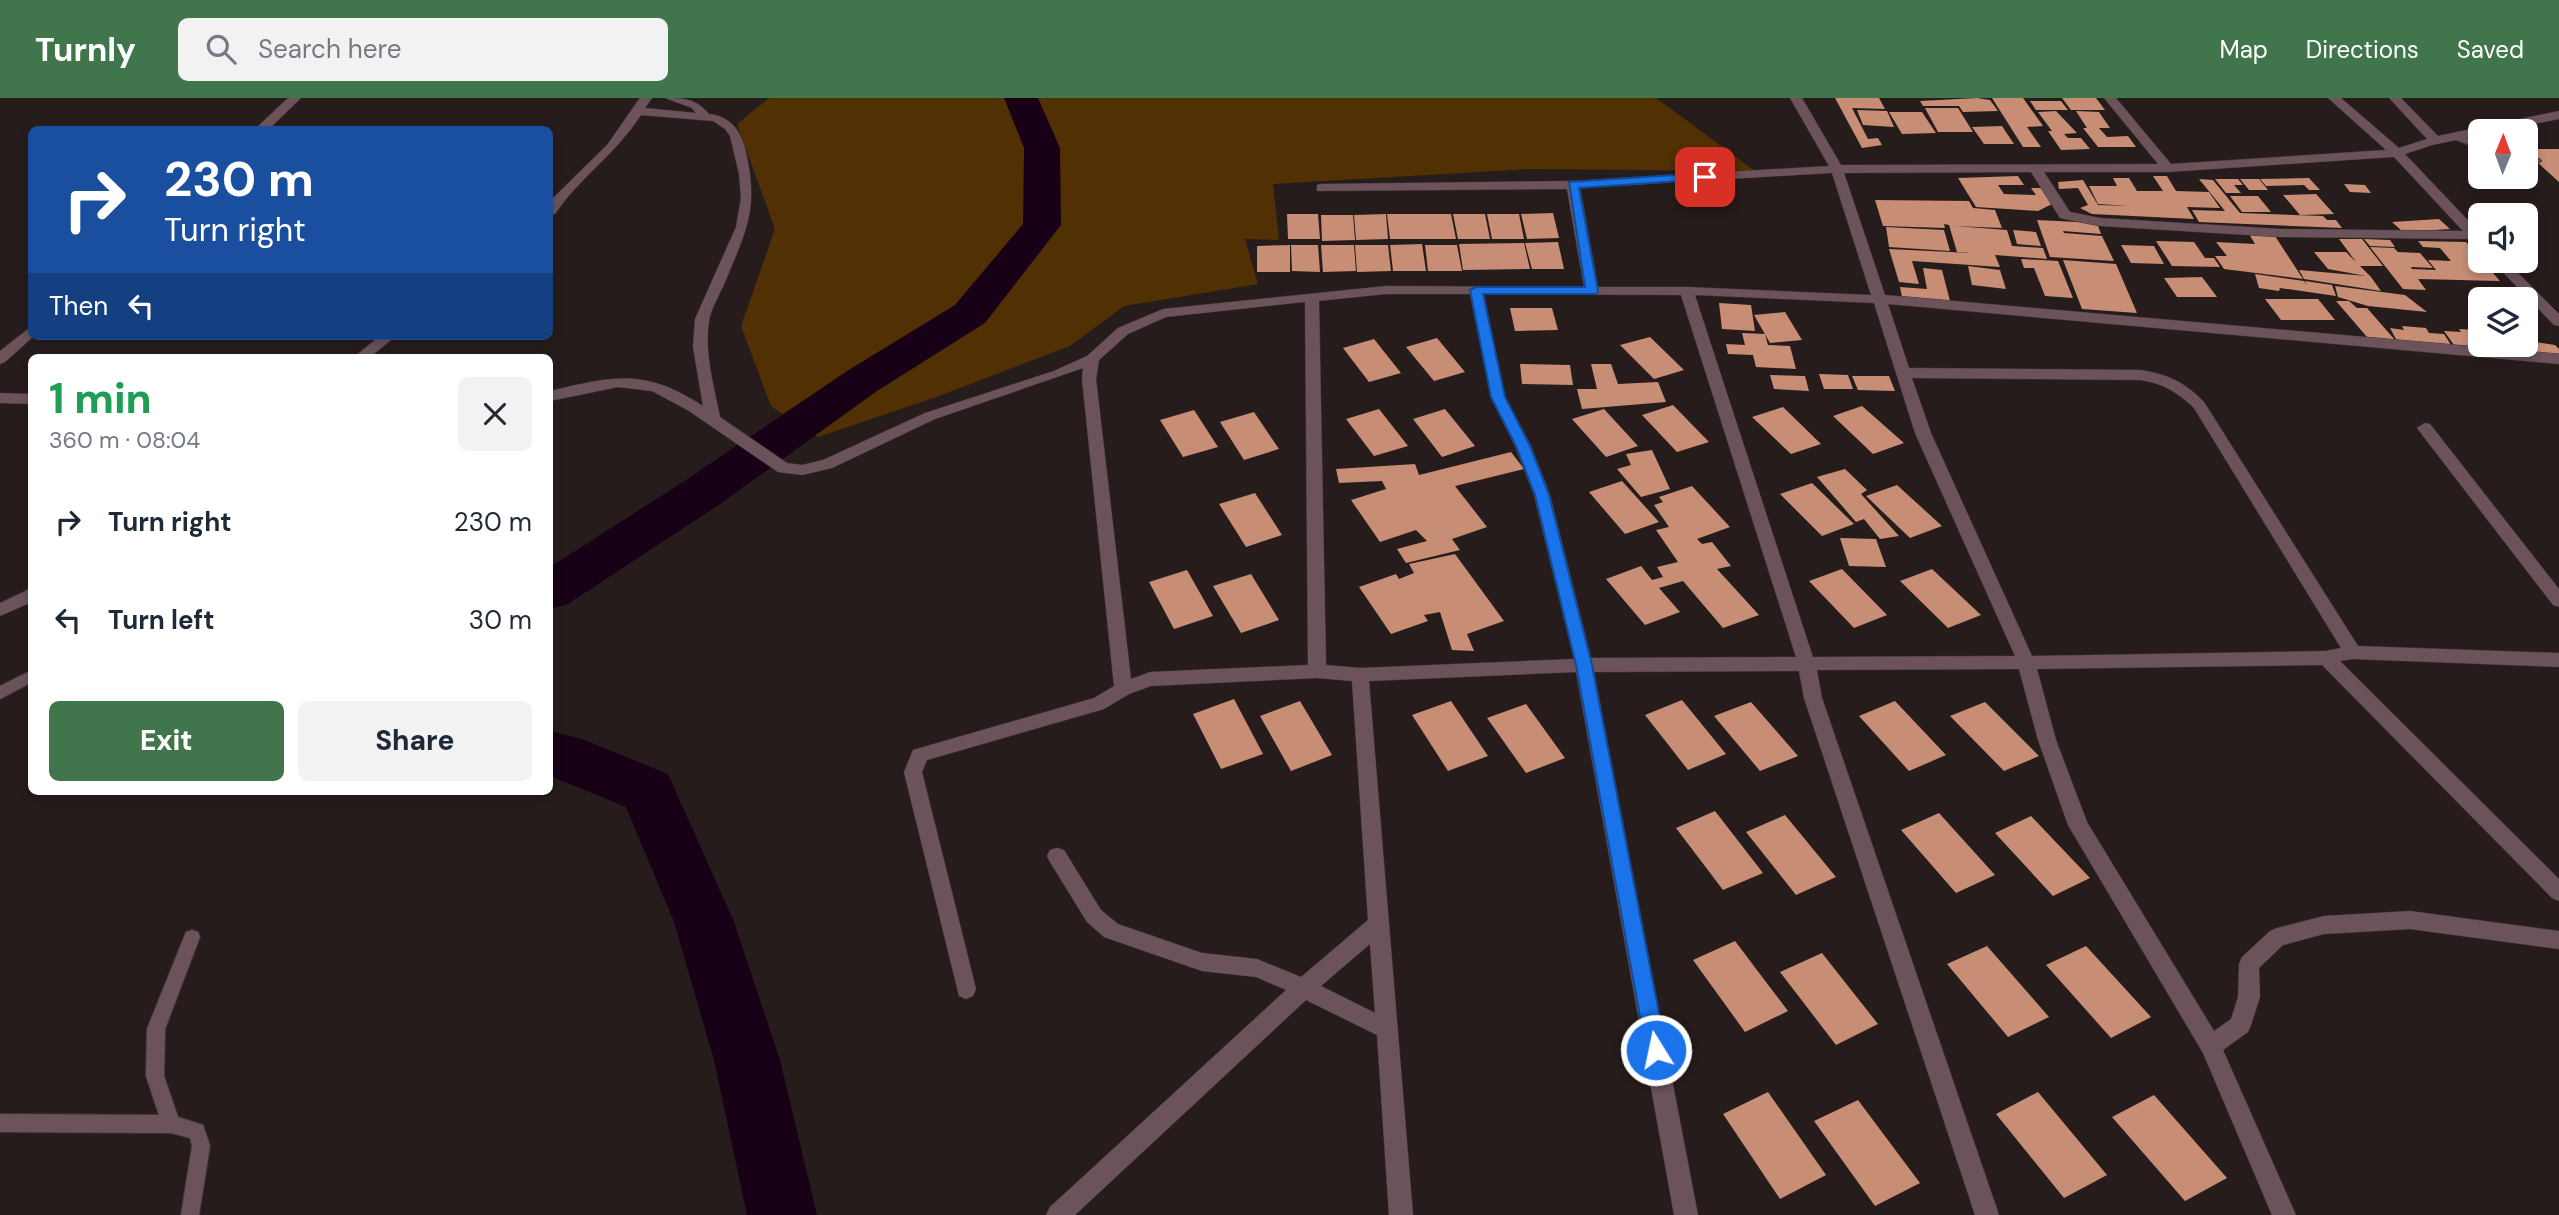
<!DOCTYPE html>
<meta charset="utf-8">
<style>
body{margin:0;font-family:"DM Sans",sans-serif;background:#f2f2f3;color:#1f2937;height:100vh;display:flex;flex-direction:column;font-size:26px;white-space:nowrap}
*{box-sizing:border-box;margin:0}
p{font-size:23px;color:#747a83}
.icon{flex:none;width:38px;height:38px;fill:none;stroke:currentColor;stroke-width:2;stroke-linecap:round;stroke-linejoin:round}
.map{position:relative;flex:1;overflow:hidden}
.drawer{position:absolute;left:28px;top:256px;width:525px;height:441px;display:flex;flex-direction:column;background:#fff;border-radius:10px;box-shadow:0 4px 10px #0003}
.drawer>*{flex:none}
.banner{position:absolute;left:28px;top:28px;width:525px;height:214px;border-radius:10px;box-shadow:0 4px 10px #0003;background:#1a4fa0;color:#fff;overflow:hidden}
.needle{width:46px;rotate:1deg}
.buttons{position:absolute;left:2468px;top:21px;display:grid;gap:14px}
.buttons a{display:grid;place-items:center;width:70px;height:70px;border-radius:10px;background:#fff;box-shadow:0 4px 10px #0003;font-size:35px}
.pin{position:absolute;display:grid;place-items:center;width:60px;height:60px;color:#fff;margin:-30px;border-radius:14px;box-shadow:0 4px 10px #0006}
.me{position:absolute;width:77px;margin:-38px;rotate:350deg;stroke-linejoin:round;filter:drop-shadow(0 0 5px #0008)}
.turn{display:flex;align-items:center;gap:24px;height:147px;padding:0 21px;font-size:32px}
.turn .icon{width:91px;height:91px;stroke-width:2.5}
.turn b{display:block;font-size:49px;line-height:60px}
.then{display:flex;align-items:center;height:66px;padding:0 21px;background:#0003;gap:14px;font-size:26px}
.round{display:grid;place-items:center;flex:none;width:74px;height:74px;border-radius:10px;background:#f2f2f3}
.head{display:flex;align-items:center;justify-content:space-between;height:119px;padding:0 21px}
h1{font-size:42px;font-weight:800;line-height:52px;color:#1e9e55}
.button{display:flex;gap:14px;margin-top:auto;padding:14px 21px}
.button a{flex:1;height:80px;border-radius:10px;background:#41754b;color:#fff;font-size:28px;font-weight:800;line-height:80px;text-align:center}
.button a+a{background:#f2f2f3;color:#1f2937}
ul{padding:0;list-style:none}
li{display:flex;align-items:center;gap:21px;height:98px;padding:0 21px}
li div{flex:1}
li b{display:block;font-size:26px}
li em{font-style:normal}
header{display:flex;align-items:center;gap:42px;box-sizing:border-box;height:98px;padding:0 35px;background:#41754b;color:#fff}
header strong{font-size:33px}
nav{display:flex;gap:38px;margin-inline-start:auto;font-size:24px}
.search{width:490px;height:63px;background:#f2f2f3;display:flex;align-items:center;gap:18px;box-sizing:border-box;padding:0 24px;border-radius:10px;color:#747a83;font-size:26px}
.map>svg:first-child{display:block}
.green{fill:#513103}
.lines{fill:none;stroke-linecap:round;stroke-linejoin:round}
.river{fill:#180016;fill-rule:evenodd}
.building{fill:#c78e75}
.service-casing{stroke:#403636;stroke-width:2}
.minor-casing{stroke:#403636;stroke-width:1}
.service{fill:#6c535b;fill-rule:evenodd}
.minor{fill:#6c535b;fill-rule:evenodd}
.route{fill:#1a73e8;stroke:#114b97;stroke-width:2}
</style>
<header>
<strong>Turnly</strong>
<div class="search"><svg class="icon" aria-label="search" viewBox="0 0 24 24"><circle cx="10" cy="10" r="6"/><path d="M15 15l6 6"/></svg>Search here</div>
<nav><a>Map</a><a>Directions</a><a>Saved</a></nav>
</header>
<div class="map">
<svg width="2559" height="1117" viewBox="0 0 2559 1117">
<rect width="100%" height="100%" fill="#271c1c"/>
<path class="green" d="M769,0H1656L1755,73L1530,71L1273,86L1279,142L1245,141L1258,186L1124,208L1070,248L939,298L818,339L771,308L741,228L775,131L737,26Z"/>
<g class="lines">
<path class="river" d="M1004,0H1038L1060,50L1061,127L985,225L877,293L717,408L568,506L550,511V469L683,384L847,273L955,207L1023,126L1024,50Z
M550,633L582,641L668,676L734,824L780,962L817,1117H747L714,962L674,824L626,709L550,678Z"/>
</g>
<path class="building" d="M1835,0H1879L1885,11L1852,10L1868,41L1878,40L1882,47L1862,50Z
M1977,0L1990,2L1998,13L1963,14L1959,8H1923L1920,3Z
M1992,0H2023L2043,28L2027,29L2041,49H2023Z
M2062,0H2096L2105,12H2071Z
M2030,3H2061L2068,12H2036Z
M1925,10H1958L1973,34H1938Z
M1857,12L1887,13L1894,29L1863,27Z
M2056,13L2077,35L2064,36L2068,40H2081L2090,51L2061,52L2048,33H2052L2038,14Z
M2076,13L2099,14L2110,30H2099L2107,39L2128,38L2136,49H2098L2083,30H2087Z
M1889,14H1922L1936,35L1902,36Z
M2002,28L2014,46H1984L1972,29Z
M2525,51H2559V84L2525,53Z
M2018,78L2024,87H1998L2004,96L2036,97L2031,90H2042L2052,106L2038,113L1976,109L1958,80Z
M2153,78H2167L2176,93L2209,94L2220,110L2187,109L2194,121L2092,116L2080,110L2088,107L2078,90L2059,91L2058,84L2083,82L2098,107L2130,108L2098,106L2089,88H2117L2113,80H2129L2137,93H2163Z
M2309,80L2320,92H2309L2304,87L2266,88L2260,81Z
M2199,81L2213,82L2240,115L2323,118L2327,122H2336L2342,130L2199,124L2192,112L2225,113Z
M2215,81H2238L2243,87H2234L2241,95H2226Z
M2240,81H2259L2268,92H2249Z
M2344,86L2365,87L2371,95L2350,94Z
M2316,96L2334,116L2300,117L2283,97Z
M2230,98H2258L2271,114H2242Z
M1875,102L1969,103L1973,110L1995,112L2002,130L1955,128L2007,132L2012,148L2043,150L2047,161L1995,157L2000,169L1912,163L1919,186L1899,184L1889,151L1971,155L1957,154L1949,127L1944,126L1945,130L1883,128Z
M1553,115L1559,140L1527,141L1521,116Z
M1287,116H1318L1320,141H1288Z
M1386,116L1388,141L1356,142L1354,117Z
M1387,116H1451L1456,141H1390Z
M1453,116H1485L1490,141H1458Z
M1487,116H1519L1524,141H1492Z
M1321,117H1353L1355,142L1322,143Z
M2439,121L2450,131L2403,134L2392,124Z
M2037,122L2097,125L2101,136L2063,133L2064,135L2102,138L2114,163L2050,159Z
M1886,129L1944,132L1950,153L1889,149Z
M2013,132L2036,134L2041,148L2017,146Z
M2249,136L2275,138L2303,181L2224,171L2215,158H2227L2216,144L2255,146Z
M2339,141H2362L2383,168H2359Z
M2364,141L2390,142L2395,149L2370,148Z
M2156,143L2194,144L2205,160H2214L2220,169L2172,168Z
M2418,143L2466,144L2500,183L2418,181L2426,192L2403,191L2370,149L2394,150L2398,154L2420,155L2433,170L2411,169L2412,171L2436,172L2428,162L2451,163L2440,150L2423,149Z
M1558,144L1564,171H1532L1525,145Z
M1524,145L1530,171L1463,172L1459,146Z
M1422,146L1426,173H1393L1390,147Z
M1290,147V174H1257V148Z
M1291,147H1318L1320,174L1292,173Z
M1321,147H1354L1356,173L1323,174Z
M1355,147H1388L1391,173L1357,174Z
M1425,147H1457L1462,173H1428Z
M2121,147L2154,148L2164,166L2131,165Z
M2314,154H2346L2371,179L2381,193L2304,181L2299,172L2366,178L2328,171Z
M2021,161L2058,163L2073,200L2045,198L2034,170H2024Z
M2063,162L2116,166L2137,215L2082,211Z
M1968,168L2000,172L2006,191L1972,187Z
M1923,170L1942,172L1950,203L1902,199L1900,189L1927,191Z
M2255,176L2304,183L2307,187L2305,183L2332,187L2336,198L2280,190L2279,193L2259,190Z
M2202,179L2217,199H2177L2164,180Z
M2335,188L2405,197L2427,214L2368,208L2338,199Z
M2265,201H2318L2335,222H2281Z
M2336,203H2349L2357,210H2367L2395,242L2367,239Z
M1719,205L1751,207L1755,233L1722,231Z
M1510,210H1552L1558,232L1515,233Z
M1785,214L1802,242L1770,245L1754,217Z
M2402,228L2426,230L2429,235L2444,236L2451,247L2397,243L2390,230L2404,232Z
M2459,231L2478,232L2480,247H2488L2490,250L2454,247L2444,233L2461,234Z
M1742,235L1765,236L1768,247L1790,248L1796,271L1756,269L1753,257L1728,256L1726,246L1745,247Z
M1650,239L1684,272L1654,281L1620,247Z
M1437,240L1465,274L1434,283L1406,249Z
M1374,241L1401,275L1369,284L1343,250Z
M2525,243L2534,255L2493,251L2490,247H2525Z
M2528,243L2555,247L2559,251V258L2537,255Z
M1520,266L1570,267L1573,287L1522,286Z
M1591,266H1611L1618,286L1658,284L1666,304L1582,311L1577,291H1597Z
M1819,276L1848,277L1853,291H1824Z
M1770,277L1805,278L1809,293L1774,291Z
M1852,278H1889L1895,293L1858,292Z
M1673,307L1709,344L1677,354L1642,317Z
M1862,308L1904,345L1873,356L1833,318Z
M1783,309L1821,346L1791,356L1752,319Z
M1379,311L1408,348L1374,358L1346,321Z
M1445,311L1475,348L1442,359L1413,321Z
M1604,311L1638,348L1606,359L1572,321Z
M1194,312L1218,349L1183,359L1160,322Z
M1254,314L1279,351L1244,362L1220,324Z
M1652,352L1670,391L1641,399L1617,371L1631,367L1626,356Z
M1511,354L1524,371L1455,388L1487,429L1452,441L1460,452L1406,465L1397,451L1427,443L1416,432L1380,444L1351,402L1386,391L1382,383L1339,385L1336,371L1415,366L1419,377Z
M1845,371L1867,392L1861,396L1899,438L1880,441L1864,421L1856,424L1817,379Z
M1622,383L1659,424L1625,436L1589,394Z
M1812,385L1854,426L1822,438L1780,396Z
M1897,387L1942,428L1910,440L1866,398Z
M1692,388L1730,429L1697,441L1702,446L1712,444L1731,468L1717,471L1759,517L1723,530L1683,483L1659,490L1680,514L1645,527L1606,481L1641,468L1652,482L1663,479L1657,469L1678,464L1656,432L1669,429L1654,407L1663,404L1659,399Z
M1255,395L1282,437L1246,449L1219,406Z
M1840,440L1876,441L1886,469L1849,468Z
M1455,456L1504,523L1467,536L1474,553L1452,552L1440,514L1424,517L1428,523L1391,536L1359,489L1396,476L1399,481L1414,475L1409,466Z
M1842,471L1887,517L1854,530L1809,483Z
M1932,471L1981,517L1948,530L1900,483Z
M1187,472L1213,518L1174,531L1149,484Z
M1251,476L1279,522L1241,535L1213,488Z
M1234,601L1263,656L1221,671L1193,616Z
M1682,602L1726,656L1688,672L1645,617Z
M1300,603L1332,657L1291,673L1260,618Z
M1451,603L1488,658L1448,673L1412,617Z
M1895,603L1946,657L1909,673L1859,618Z
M1751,604L1798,658L1760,673L1714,618Z
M1985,604L2039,658L2004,673L1950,618Z
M1526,606L1565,660L1526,675L1487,620Z
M1715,713L1763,775L1723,792L1676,730Z
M1939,715L1995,777L1956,795L1901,732Z
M1785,717L1836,779L1796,797L1746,734Z
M2031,718L2090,780L2053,798L1995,735Z
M1735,843L1788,913L1745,934L1693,862Z
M1987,848L2049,919L2008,939L1947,866Z
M2086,848L2151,919L2111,940L2046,867Z
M1822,855L1878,926L1836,947L1780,874Z
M1768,994L1826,1077L1780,1101L1723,1016Z
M2038,994L2107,1077L2064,1100L1996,1016Z
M2154,997L2227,1080L2185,1103L2112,1019Z
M1858,1002L1920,1085L1875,1108L1814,1023Z"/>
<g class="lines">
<g class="service-casing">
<path id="service" d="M2451,36H2457L2480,45V51L2451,40Z
M2525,59L2539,61L2541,63L2536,66L2525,65Z
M32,572V584L0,601V588Z
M192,832L198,834L200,839L165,931L164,978L178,1019L203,1027L210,1048L199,1117H181L192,1048L190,1040L171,1035L0,1034V1016L159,1017L146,978L147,931L184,839L186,834Z"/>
</g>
<g class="minor-casing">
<path id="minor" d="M288,0H301L268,32H254Z
M640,0H652L645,10L696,15L692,10L665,0C684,0 697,1 709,16C729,18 740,31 745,50C759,109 748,129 725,184C720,196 711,210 709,223C704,255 714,288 720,319L787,365L802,367L823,362L925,315L1054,273L1087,258L1118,230L1163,211L1386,188L1584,189L1567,91L1317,93V87L1321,86L1573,83L1829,68L1790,0H1802L1841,67L2158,66L2104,0H2116L2171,66L2386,52L2328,0H2341L2399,50L2427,41L2389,0H2401L2438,38L2559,13V21L2498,33H2480V37L2432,47L2405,56L2480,135L2479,146L2471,141L2281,139L2100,128L2060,120L2031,74L1844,75L1885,197L2559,256V266L1888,206L1909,270L2140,272C2167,276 2185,284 2204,304L2358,548L2559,555V569L2353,561L2340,563L2559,781V803L2552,800L2322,567L2037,571L2056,642L2087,724L2214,933L2231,921L2238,899L2239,866L2242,859L2270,833L2277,830L2324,818L2410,813L2559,833V851L2410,831L2324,836L2283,847L2259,870L2260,899L2251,927L2248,934L2223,952L2296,1117H2272L2203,955L2068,727L2038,642L2019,571L1817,572L1822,600L1999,1117H1975L1804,600L1799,573L1594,574L1698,1117H1674L1576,574L1369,583L1413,1117H1389L1377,937L1306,902L1075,1117H1046L1050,1109L1286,892L1256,879L1202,873L1104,839L1087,824L1050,764L1047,758L1050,752L1057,750L1064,752L1101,812L1118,826L1202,855L1257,861L1301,879L1368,822L1352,583L1317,580L1151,588L1129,596L1104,611L927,662L922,674L976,891L973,898L966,901L959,898L904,674L913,652L1094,600L1114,588L1082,281L1083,270L935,321L832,370L802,377L778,374L689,313L652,293L618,289L550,303V293C614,278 644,270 703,308L693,249L695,221L736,129L741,100L739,76L730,38L725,31L713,23L641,17C615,57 580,79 555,116L550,117L552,101L607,47ZM2394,59L2463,133L2281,131L2100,120L2070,114L2044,74H2168ZM1832,75L1871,197L1687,189H1598L1580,90ZM1386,196H1470L1491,299L1515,348L1534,397L1574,561L1360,570L1326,567L1319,203ZM1484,196L1681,197L1796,559L1591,560L1550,397L1531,348L1505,299ZM1695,197L1874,205L1915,335L2015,558L1813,559ZM1305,204L1308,567L1150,574L1131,581L1096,281L1099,262L1128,236L1166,219ZM1912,280L2140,282C2163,285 2177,294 2194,310L2341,550L2326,553L2032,558L1931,335ZM1370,846L1375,915L1321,888Z
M2492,163H2506L2559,216V228L2554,227Z
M32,228V238H34L5,264L0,266V253Z
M380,238H396L370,259H354Z
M0,295L32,296V306L0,305Z
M2425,325L2430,326L2559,491V509L2553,507L2420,334L2417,330Z
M32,490V504L0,518V505Z"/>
</g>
<use href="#service" class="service"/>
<use href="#minor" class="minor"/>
</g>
<path class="route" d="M1705,75L1711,79L1709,81L1579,90L1598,193L1596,196H1483L1505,299L1530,348L1549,397L1592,567L1666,952L1663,959L1656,961L1649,959L1646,952L1576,567L1535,397L1516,348L1491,299L1470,192L1476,189H1585L1569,84Z"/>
</svg>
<div class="buttons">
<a><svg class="needle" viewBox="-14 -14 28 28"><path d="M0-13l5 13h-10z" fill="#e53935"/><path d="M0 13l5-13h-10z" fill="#747a83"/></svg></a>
<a><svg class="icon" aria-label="sound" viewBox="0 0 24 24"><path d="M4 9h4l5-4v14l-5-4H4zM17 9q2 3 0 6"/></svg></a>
<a><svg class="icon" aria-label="layers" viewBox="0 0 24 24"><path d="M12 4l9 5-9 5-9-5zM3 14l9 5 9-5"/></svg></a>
</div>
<div class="pin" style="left:1705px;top:79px;background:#d93025"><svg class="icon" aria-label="arrive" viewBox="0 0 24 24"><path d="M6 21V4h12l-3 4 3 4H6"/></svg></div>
<svg class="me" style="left:1656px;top:952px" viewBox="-20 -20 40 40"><circle r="17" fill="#1a73e8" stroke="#fff" stroke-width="3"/><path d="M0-11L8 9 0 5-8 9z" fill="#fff"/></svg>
<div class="banner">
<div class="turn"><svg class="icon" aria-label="right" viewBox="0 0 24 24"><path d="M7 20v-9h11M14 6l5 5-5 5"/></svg><div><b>230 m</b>Turn right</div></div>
<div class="then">Then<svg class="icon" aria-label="left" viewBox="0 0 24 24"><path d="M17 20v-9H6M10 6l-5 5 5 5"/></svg></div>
</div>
<section class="drawer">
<div class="head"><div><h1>1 min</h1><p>360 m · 08:04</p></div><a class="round"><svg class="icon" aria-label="close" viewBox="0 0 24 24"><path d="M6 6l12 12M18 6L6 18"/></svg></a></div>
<ul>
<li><svg class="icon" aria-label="right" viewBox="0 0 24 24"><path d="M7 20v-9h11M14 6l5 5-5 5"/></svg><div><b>Turn right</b></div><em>230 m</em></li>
<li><svg class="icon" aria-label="left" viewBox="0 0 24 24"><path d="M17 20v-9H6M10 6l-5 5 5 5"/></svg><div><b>Turn left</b></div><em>30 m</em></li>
</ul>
<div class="button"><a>Exit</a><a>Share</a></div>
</section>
</div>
